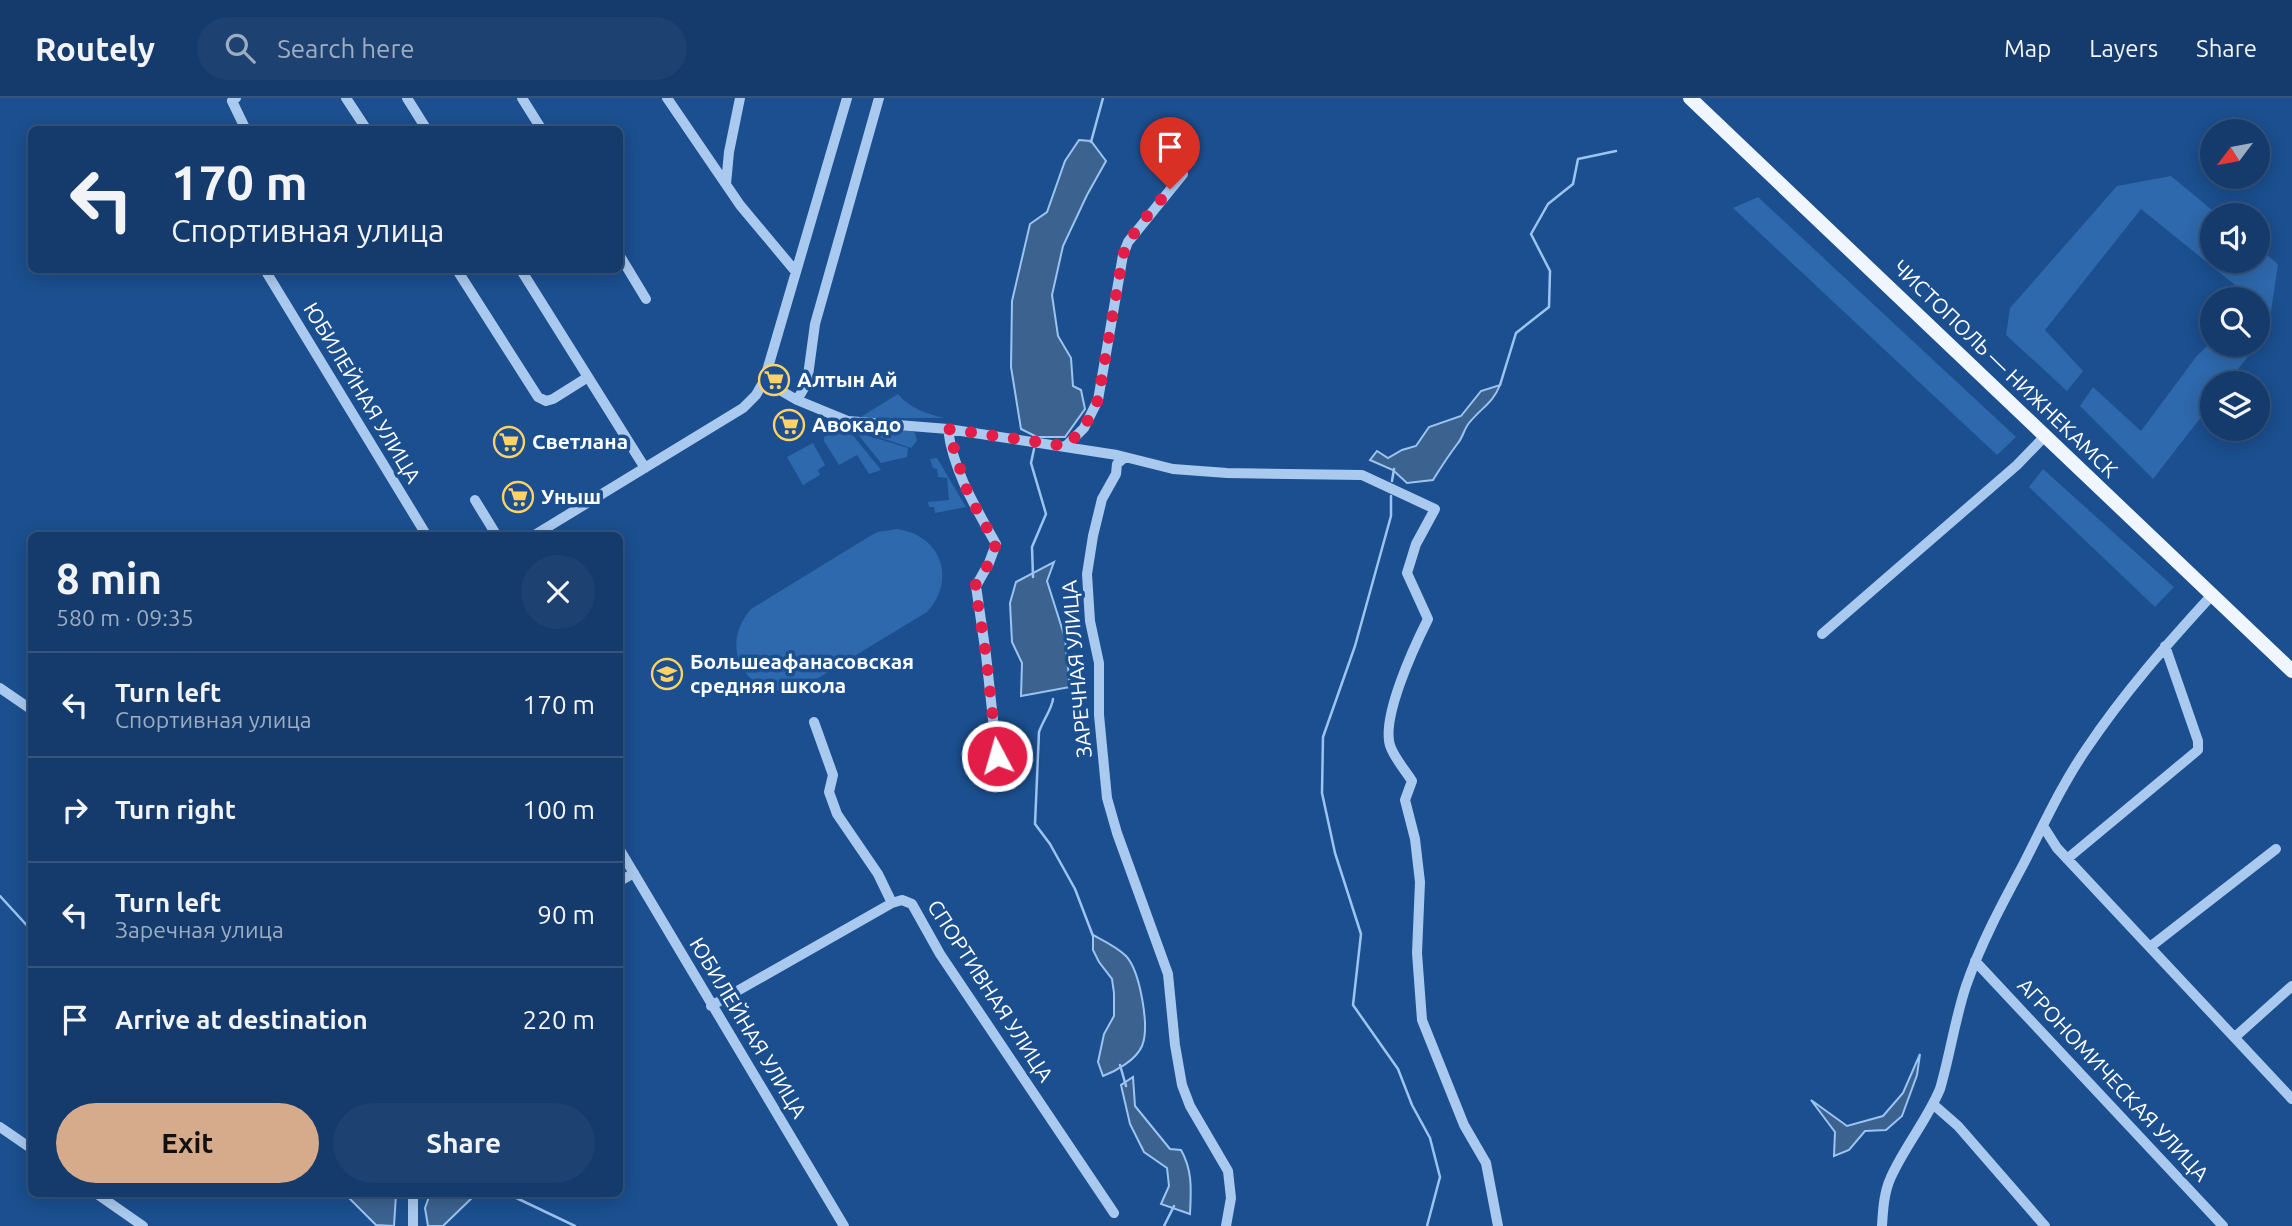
<!DOCTYPE html>
<meta charset="utf-8">
<style>
body{margin:0;font-family:Ubuntu,sans-serif;background:#1d4271;color:#f1f3f6;height:100vh;display:flex;flex-direction:column;font-size:26px;white-space:nowrap}
*{box-sizing:border-box;margin:0}
p{font-size:23px;color:#9dadc1}
.icon{flex:none;width:38px;height:38px;fill:none;stroke:currentColor;stroke-width:2;stroke-linecap:round;stroke-linejoin:round}
.map{position:relative;flex:1;overflow:hidden}
.side{position:absolute;left:28px;top:434px;width:595px;height:665px;display:flex;flex-direction:column;background:#143b6b;border-radius:10px;box-shadow:0 4px 18px #0003,0 0 0 2px #33557e}
.side>*{flex:none}
.top-card{position:absolute;left:28px;top:28px;width:595px;height:147px;border-radius:10px;box-shadow:0 4px 18px #0003,0 0 0 2px #33557e;background:#143b6b;color:#f1f3f6;overflow:hidden}
.needle{width:46px;rotate:238deg}
.controls{position:absolute;left:2200px;top:21px;display:grid;gap:14px}
.controls a{display:grid;place-items:center;width:70px;height:70px;border-radius:50%;background:#143b6b;box-shadow:0 4px 18px #0003,0 0 0 2px #33557e;font-size:35px}
.pin{position:absolute;display:grid;place-items:center;width:60px;height:60px;color:#fff;margin:-72px -30px;border-radius:50% 50% 50% 0;rotate:-45deg;box-shadow:0 0 7px #0007}
.pin .icon{rotate:45deg}
.me{position:absolute;width:77px;margin:-38px;rotate:354deg;stroke-linejoin:round;filter:drop-shadow(0 0 5px #0008)}
.turn{display:flex;align-items:center;gap:24px;height:147px;padding:0 28px;font-size:32px}
.turn .icon{width:91px;height:91px;stroke-width:2.5}
.turn b{display:block;font-size:49px;line-height:60px}
.round{display:grid;place-items:center;flex:none;width:74px;height:74px;border-radius:37px;background:#1d4271}
.head{display:flex;align-items:center;justify-content:space-between;height:119px;padding:0 28px}
h1{font-size:42px;font-weight:600;line-height:52px}
.cta{display:flex;gap:14px;margin-top:auto;padding:14px 28px}
.cta a{flex:1;height:80px;border-radius:42px;background:#d6ab8b;color:#111;font-size:28px;font-weight:600;line-height:80px;text-align:center}
.cta a+a{background:#1d4271;color:#f1f3f6}
ul{padding:0;list-style:none}
li{display:flex;align-items:center;gap:21px;height:105px;padding:0 28px;border-top:2px solid #33557e}
li div{flex:1}
li b{display:block;font-size:26px}
li em{font-style:normal}
header{display:flex;align-items:center;gap:42px;box-sizing:border-box;height:98px;padding:0 35px;background:#143b6b;border-bottom:2px solid #33557e}
header strong{font-size:33px}
nav{display:flex;gap:38px;margin-inline-start:auto;font-size:24px}
.search{width:490px;height:63px;background:#1d4271;display:flex;align-items:center;gap:18px;box-sizing:border-box;padding:0 24px;border-radius:38px;color:#9dadc1;font-size:26px}
.map>svg:first-child{display:block}
.green{fill:#2e69ad}
.water{fill:#3c6290;stroke:#9cc4f0;stroke-width:2}
.lines{fill:none;stroke-linecap:round;stroke-linejoin:round}
.stream{stroke:#9cc4f0;stroke-width:2.5}
.minor{stroke:#a9c9ee;stroke-width:10}
.major{stroke:#f0f6ff;stroke-width:14}
.route{stroke:#e11d48;stroke-width:12;stroke-dasharray:0 21.6}
.labels{text-anchor:middle;stroke-width:7;stroke-linejoin:round;paint-order:stroke}
.street-label{font-size:21px;fill:#fff;stroke:#1b4f8f}
.poi-label{font-size:21px;font-weight:bold;fill:#fff;stroke:#1b4f8f;text-anchor:start}
</style>
<header>
<strong>Routely</strong>
<div class="search"><svg class="icon" aria-label="search" viewBox="0 0 24 24"><circle cx="10" cy="10" r="6"/><path d="M15 15l6 6"/></svg>Search here</div>
<nav><a>Map</a><a>Layers</a><a>Share</a></nav>
</header>
<div class="map">
<svg width="2292" height="1128" viewBox="0 0 2292 1128">
<rect width="100%" height="100%" fill="#1b4f8f"/>
<path class="green" d="M2171,78L2218,117H2212V163H2258V150L2278,166L2268,233L2258,246V201H2238L2240,191L2141,111L2045,232L2083,273L2067,293L2006,237L2010,210L2117,88Z
M1758,99L2016,339L1997,357L1733,110Z
M2212,243V247H2257L2227,285H2212V305L2153,381L2080,308L2093,289L2141,333L2196,259Z
M898,296C909,310 927,316 944,320H859Z
M840,330L851,335L881,372L869,376L857,357L839,367L824,343V339Z
M859,330L912,333L915,335L917,343L911,350L858,332Z
M856,334L908,350L907,359L881,365Z
M813,345L825,367L818,372L820,377L803,387L787,359Z
M937,360L966,409L935,415L934,409H929L928,404L949,402L947,380L938,379L937,371L933,370L930,361Z
M2043,371L2174,489L2155,509L2029,389Z
M897,431C941,437 957,481 927,514L800,591C748,604 716,551 751,511L870,438L878,434Z"/>
<path class="water" d="M1079,42L1091,43L1106,63L1087,97L1063,148L1052,197L1058,238L1071,260L1073,288L1081,292L1085,311L1065,339H1037L1021,331L1011,269L1012,203L1030,126L1047,114L1065,63Z
M1500,287C1493,305 1481,310 1469,325C1464,331 1463,339 1458,345C1449,357 1441,369 1433,382L1407,385L1393,372L1370,362L1377,353L1388,360L1402,352L1416,348L1429,329L1461,318L1481,293Z
M1054,464L1047,483L1065,540L1070,589L1021,598L1022,565L1012,544L1010,505L1016,484Z
M1093,837C1104,843 1117,849 1126,858C1140,873 1150,929 1142,948C1136,962 1116,973 1103,978L1098,964L1104,936L1114,918V895L1112,881L1099,864L1093,852Z
M1920,956L1917,977L1902,1018L1886,1032L1865,1033L1849,1052L1834,1058L1835,1034L1811,1002L1847,1028L1883,1018L1903,995Z
M1133,979L1135,1008L1170,1051L1181,1052C1193,1073 1191,1093 1190,1116L1161,1106L1169,1088L1167,1070L1144,1054L1130,1026L1121,987Z
M345,1096H396L394,1128L376,1127Z
M430,1096H476L443,1128H428L425,1110Z"/>
<g class="lines">
<path class="stream" d="M1091,44L1103,0
M1500,287L1516,235L1549,209L1550,173L1531,136L1548,106L1573,86L1578,61L1616,53
M1392,383L1394,371
M1391,398V418L1355,548L1323,639L1322,695L1335,755L1361,836L1353,907L1398,971L1412,1007L1430,1040L1440,1079L1427,1128
M1033,479L1032,449L1046,416L1031,365L1034,351
M1053,601C1052,611 1043,622 1039,634L1035,726L1050,746L1075,791L1093,838
M0,798L32,833
M1120,967L1126,988
M508,1096L575,1128
M1164,1128L1174,1108"/>
<path class="minor" d="M236,0L232,3L246,32
M346,0L367,32
M407,0L427,32
M522,0L542,32
M667,0L740,107L796,174
M726,86L729,54L740,0
M620,158L646,201
M265,172L427,438
M457,172L538,299L546,303L553,301L588,279
M521,172L645,370
M764,283L797,302L848,323L948,331L1117,357L1173,371L1227,375L1362,377L1435,411L1416,446L1407,475L1428,521C1415,547 1379,623 1391,650C1396,662 1405,672 1412,683L1405,702L1415,741L1420,784L1417,855L1422,922L1464,1027L1486,1065L1498,1128
M797,302L807,285L815,226L879,0
M948,331C953,373 976,410 996,446L989,465L976,488L986,557L997,658
M1066,348L1084,330L1098,302L1123,157L1128,144L1183,76
M1124,360L1117,366L1116,376L1102,401L1093,438L1087,476L1090,523L1099,565V617L1107,700L1117,735L1168,876L1175,947L1182,987L1190,1008L1228,1073L1231,1100L1226,1128
M475,402L497,438
M533,438L743,310L756,297L764,283L847,0
M1822,536L2017,367L2045,338
M0,590L32,612
M814,624L833,677L829,694L837,716L878,776L892,805
M2043,728L2057,750L2292,1001
M620,752L844,1128
M2067,761L2198,652V643L2165,548
M620,783L634,775
M2150,849L2276,751
M1975,863L2223,1128
M711,908L892,805L902,802L912,806L940,856L1114,1115
M2235,939L2292,888
M1934,1007L1958,1028L2045,1128
M0,1029L32,1051
M97,1096L143,1128
M413,1128V1096
M1882,1128C1883,1111 1884,1094 1891,1079C1905,1048 1927,1022 1940,991C1950,957 1955,921 1966,888C1981,845 2002,806 2023,767C2043,728 2062,686 2087,650C2124,595 2167,546 2212,497"/>
<path class="major" d="M1690,0L2292,573"/>
</g>
<g class="lines">
<path class="route" d="M997,658L986,557L975,488L989,465L996,446L968,396L948,331L1066,348L1084,330L1098,302L1123,157C1133,131 1153,112 1170,91"/>
</g>
<defs>
<g id="supermarket-ring" transform="scale(1.575)"><circle r="9.5" fill="#1b4f8f" stroke="#ffd166" stroke-width="1.5"/><path d="M-6-5.5h2.5l.6 2H6L4.5 2H-2.5L-4.4-4H-6ZM-1.5 3.2a1.3 1.3 0 1 0 .1 0ZM3 3.2a1.3 1.3 0 1 0 .1 0Z" fill="#ffd166"/></g>
<g id="school-ring" transform="scale(1.575)"><circle r="9.5" fill="#1b4f8f" stroke="#ffd166" stroke-width="1.5"/><path d="M0-5L7-2L0 1L-7-2ZM-4 1L0 2.5L4 1V4Q0 6-4 4Z" fill="#ffd166"/></g>
</defs>
<g fill-rule="evenodd">
<use href="#supermarket-ring" x="774" y="282"/>
<use href="#supermarket-ring" x="789" y="327"/>
<use href="#supermarket-ring" x="509" y="344"/>
<use href="#supermarket-ring" x="518" y="399"/>
<use href="#school-ring" x="667" y="576"/>
</g>
<g class="labels">
<g class="street-label">
<text transform="translate(2005 271) rotate(44)" y="7">ЧИСТОПОЛЬ — НИЖНЕКАМСК</text>
<text transform="translate(362 295) rotate(59)" y="7">ЮБИЛЕЙНАЯ УЛИЦА</text>
<text transform="translate(1077 571) rotate(-95)" y="7">ЗАРЕЧНАЯ УЛИЦА</text>
<text transform="translate(990 893) rotate(57)" y="7">СПОРТИВНАЯ УЛИЦА</text>
<text transform="translate(748 930) rotate(59)" y="7">ЮБИЛЕЙНАЯ УЛИЦА</text>
<text transform="translate(2113 982) rotate(47)" y="7">АГРОНОМИЧЕСКАЯ УЛИЦА</text>
</g>
<g class="poi-label">
<text x="797" y="289">Алтын Ай</text>
<text x="812" y="334">Авокадо</text>
<text x="532" y="351">Светлана</text>
<text x="541" y="406">Уныш</text>
<text x="690" y="571">Большеафанасовская<tspan x="690" dy="24">средняя школа</tspan></text>
</g>
</g>
</svg>
<div class="controls">
<a><svg class="needle" viewBox="-14 -14 28 28"><path d="M0-13l5 13h-10z" fill="#e53935"/><path d="M0 13l5-13h-10z" fill="#9dadc1"/></svg></a>
<a><svg class="icon" aria-label="sound" viewBox="0 0 24 24"><path d="M4 9h4l5-4v14l-5-4H4zM17 9q2 3 0 6"/></svg></a>
<a><svg class="icon" aria-label="search" viewBox="0 0 24 24"><circle cx="10" cy="10" r="6"/><path d="M15 15l6 6"/></svg></a>
<a><svg class="icon" aria-label="layers" viewBox="0 0 24 24"><path d="M12 4l9 5-9 5-9-5zM3 14l9 5 9-5"/></svg></a>
</div>
<div class="pin" style="left:1170px;top:91px;background:#d93025"><svg class="icon" aria-label="arrive" viewBox="0 0 24 24"><path d="M6 21V4h12l-3 4 3 4H6"/></svg></div>
<svg class="me" style="left:997px;top:658px" viewBox="-20 -20 40 40"><circle r="17" fill="#e11d48" stroke="#fff" stroke-width="3"/><path d="M0-11L8 9 0 5-8 9z" fill="#fff"/></svg>
<div class="top-card">
<div class="turn"><svg class="icon" aria-label="left" viewBox="0 0 24 24"><path d="M17 20v-9H6M10 6l-5 5 5 5"/></svg><div><b>170 m</b>Спортивная улица</div></div>
</div>
<section class="side">
<div class="head"><div><h1>8 min</h1><p>580 m · 09:35</p></div><a class="round"><svg class="icon" aria-label="close" viewBox="0 0 24 24"><path d="M6 6l12 12M18 6L6 18"/></svg></a></div>
<ul>
<li><svg class="icon" aria-label="left" viewBox="0 0 24 24"><path d="M17 20v-9H6M10 6l-5 5 5 5"/></svg><div><b>Turn left</b><p>Спортивная улица</p></div><em>170 m</em></li>
<li><svg class="icon" aria-label="right" viewBox="0 0 24 24"><path d="M7 20v-9h11M14 6l5 5-5 5"/></svg><div><b>Turn right</b></div><em>100 m</em></li>
<li><svg class="icon" aria-label="left" viewBox="0 0 24 24"><path d="M17 20v-9H6M10 6l-5 5 5 5"/></svg><div><b>Turn left</b><p>Заречная улица</p></div><em>90 m</em></li>
<li><svg class="icon" aria-label="arrive" viewBox="0 0 24 24"><path d="M6 21V4h12l-3 4 3 4H6"/></svg><div><b>Arrive at destination</b></div><em>220 m</em></li>
</ul>
<div class="cta"><a>Exit</a><a>Share</a></div>
</section>
</div>
